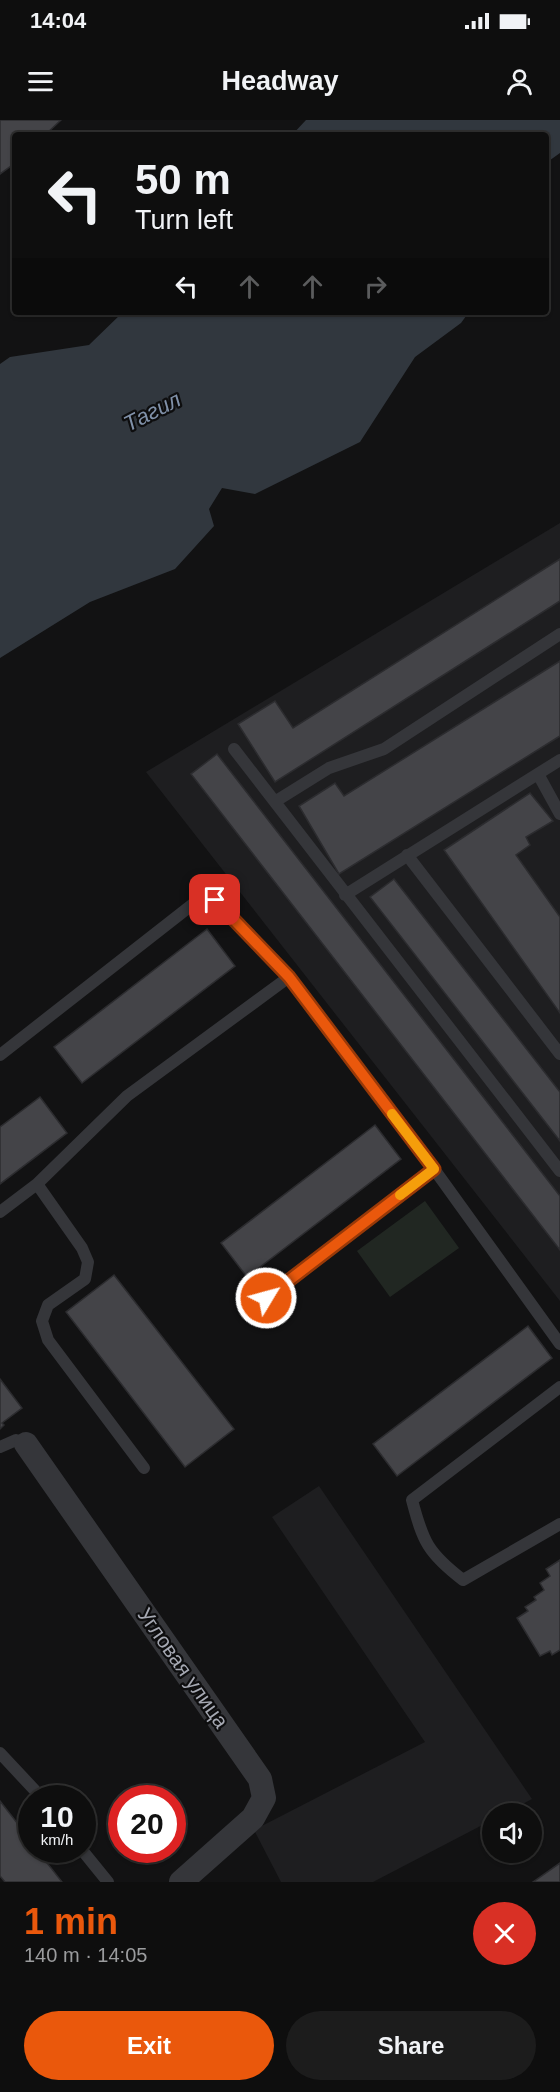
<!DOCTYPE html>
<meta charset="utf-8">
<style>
body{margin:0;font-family:Helvetica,sans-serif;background:#1c1c1c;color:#f1f3f6;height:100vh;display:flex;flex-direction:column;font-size:22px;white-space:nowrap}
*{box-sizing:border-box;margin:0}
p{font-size:20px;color:#9b9c9e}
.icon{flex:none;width:33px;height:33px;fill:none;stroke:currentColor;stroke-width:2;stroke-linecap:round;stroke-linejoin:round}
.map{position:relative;height:1762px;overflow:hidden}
.sheet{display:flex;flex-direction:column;background:#0e0e0e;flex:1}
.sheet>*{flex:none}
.top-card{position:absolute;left:12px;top:12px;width:537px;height:183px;border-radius:6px;box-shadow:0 2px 4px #0004,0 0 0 2px #2e2e2e;background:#0e0e0e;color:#f1f3f6;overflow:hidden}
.buttons{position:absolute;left:482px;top:1683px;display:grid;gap:12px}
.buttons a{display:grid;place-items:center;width:60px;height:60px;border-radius:50%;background:#0e0e0e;box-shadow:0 2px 4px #0004,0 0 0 2px #2e2e2e;font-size:30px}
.speed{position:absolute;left:18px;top:1665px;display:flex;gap:12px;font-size:30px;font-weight:700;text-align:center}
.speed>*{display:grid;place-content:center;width:78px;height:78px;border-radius:50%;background:#0e0e0e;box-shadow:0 2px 4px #0004,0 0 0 2px #2e2e2e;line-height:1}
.speed small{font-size:15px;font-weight:400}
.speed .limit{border:9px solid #d22;background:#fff;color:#111}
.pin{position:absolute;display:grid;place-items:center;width:51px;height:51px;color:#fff;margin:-26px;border-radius:12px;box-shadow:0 3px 9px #0006}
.me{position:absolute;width:66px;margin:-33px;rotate:53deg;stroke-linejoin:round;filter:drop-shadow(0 0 4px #0008)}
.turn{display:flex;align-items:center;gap:21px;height:126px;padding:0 24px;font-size:27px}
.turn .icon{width:78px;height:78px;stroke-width:2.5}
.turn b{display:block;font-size:42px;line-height:51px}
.lanes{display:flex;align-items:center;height:57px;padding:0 24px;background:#0003;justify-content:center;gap:30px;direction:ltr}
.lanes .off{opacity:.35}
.round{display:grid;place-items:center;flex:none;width:63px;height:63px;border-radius:32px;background:#1c1c1c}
.summary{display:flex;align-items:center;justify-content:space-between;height:102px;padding:0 24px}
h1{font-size:36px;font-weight:800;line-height:45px;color:#ea580c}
.cta{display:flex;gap:12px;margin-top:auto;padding:12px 24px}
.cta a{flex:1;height:69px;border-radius:36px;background:#ea580c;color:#fff;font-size:24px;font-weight:800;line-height:69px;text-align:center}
.cta a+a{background:#1c1c1c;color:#f1f3f6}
.status{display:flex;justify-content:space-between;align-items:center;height:42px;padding:0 30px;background:#0e0e0e;direction:ltr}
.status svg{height:16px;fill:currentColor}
header{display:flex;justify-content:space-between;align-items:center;height:78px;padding:0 24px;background:#0e0e0e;font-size:27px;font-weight:800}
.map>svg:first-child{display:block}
.built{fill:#1e1e20}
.green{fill:#212722}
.water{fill:#31373e}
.building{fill:#444448;stroke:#2c2c2f;stroke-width:1.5}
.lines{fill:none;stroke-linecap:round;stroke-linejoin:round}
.service{stroke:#35363a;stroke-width:12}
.minor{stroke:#35363a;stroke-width:24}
.route-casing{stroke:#983908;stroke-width:15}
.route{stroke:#ea580c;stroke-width:10}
.slow{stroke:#f59e0b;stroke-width:10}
.labels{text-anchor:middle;stroke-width:4.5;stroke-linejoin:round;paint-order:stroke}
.street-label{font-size:21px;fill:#a5a8b2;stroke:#0d0d0e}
.water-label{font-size:22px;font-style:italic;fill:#8091a9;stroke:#0d0d0e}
</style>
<div class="status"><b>14:04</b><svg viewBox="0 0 49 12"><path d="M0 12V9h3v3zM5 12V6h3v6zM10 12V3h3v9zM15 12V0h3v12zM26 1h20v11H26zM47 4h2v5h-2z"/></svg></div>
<header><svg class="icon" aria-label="menu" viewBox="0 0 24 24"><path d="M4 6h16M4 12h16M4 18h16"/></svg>Headway<svg class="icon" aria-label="person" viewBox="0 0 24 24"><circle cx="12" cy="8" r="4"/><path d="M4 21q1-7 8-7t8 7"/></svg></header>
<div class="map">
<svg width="560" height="1762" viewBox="0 0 560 1762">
<rect width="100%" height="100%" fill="#121213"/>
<path class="built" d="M560,403V1181L146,652Z
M319,1366L532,1679L505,1693L492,1694V1700L373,1762H281L254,1710L425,1622L272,1397Z"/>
<path class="green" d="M425,1081L459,1128L390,1177L357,1131Z"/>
<path class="water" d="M306,0H560V33L546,43V15H292Z
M123,192H469L461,203L415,237L360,322L255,374L222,368L209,389L214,406L175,449L90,482L0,538V244L10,237L89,225Z"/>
<path class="building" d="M0,0H61L45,15H15V43L0,54Z
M560,439V481L275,662L238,604L275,581L293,608Z
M560,541V616L339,754L299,686L335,663L344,676Z
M217,634L560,1076V1130L191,654Z
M530,673L553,701L526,717L530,725L516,735L560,797V893L444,730Z
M394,759L560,972V1021L370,777Z
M207,809L235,846L82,963L54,927Z
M40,977L67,1013L0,1064V1007Z
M375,1005L401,1039L247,1157L221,1123Z
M114,1155L234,1309L185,1347L66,1192Z
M528,1206L552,1238L397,1356L373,1324Z
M0,1259L22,1288L2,1303L4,1305L0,1309Z
M560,1440V1530L552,1535L550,1531L540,1536L517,1498L528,1491L525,1487L536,1480L534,1477L544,1470L540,1463L550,1456L546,1449Z
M0,1681L32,1722V1730H37L62,1762H5L0,1756Z
M560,1743V1762H533Z"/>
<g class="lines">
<path class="service" d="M234,629L560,1051
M538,654L560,694
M276,681L329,648L384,629L560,514
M407,735L560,934
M345,775L560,640
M0,935L193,784L215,780L289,857L434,1049L560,1224
M37,1064L82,1128L88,1142L85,1159L48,1185L42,1201L48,1220L144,1348
M0,1092L37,1064L127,976L289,857
M266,1178L434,1049
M560,1267L412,1380C423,1422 428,1433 463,1460L560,1404
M0,1327L16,1320L26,1324
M0,1633L42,1678
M82,1730L108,1762"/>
<path class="minor" d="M26,1324L260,1659L264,1678L253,1698L181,1762"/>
</g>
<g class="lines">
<g class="route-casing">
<path id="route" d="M215,780L289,857L434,1049L266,1178"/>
</g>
<use href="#route" class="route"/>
<path class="slow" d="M392,994L434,1049L400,1075"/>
</g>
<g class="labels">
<g class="street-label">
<text transform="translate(183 1548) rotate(55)" y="7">Угловая улица</text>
</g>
<g class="water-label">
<text transform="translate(152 291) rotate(-27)" y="8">Тагил</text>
</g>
</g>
</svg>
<div class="buttons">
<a><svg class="icon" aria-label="sound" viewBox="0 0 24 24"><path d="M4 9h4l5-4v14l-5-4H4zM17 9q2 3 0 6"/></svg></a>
</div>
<div class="speed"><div>10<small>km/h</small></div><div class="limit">20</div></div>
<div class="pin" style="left:215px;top:780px;background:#d93025"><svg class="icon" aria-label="arrive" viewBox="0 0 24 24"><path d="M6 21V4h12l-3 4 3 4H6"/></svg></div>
<svg class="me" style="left:266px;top:1178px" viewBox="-20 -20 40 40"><circle r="17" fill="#ea580c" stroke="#fff" stroke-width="3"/><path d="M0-11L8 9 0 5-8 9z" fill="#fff"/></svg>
<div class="top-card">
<div class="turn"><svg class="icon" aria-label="left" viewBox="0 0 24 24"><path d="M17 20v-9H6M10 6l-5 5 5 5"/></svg><div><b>50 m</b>Turn left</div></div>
<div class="lanes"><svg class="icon" aria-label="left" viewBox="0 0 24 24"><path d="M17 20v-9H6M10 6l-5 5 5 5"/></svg><svg class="icon off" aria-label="ahead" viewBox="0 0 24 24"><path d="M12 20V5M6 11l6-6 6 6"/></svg><svg class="icon off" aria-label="ahead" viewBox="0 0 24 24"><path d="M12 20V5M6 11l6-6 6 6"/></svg><svg class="icon off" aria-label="right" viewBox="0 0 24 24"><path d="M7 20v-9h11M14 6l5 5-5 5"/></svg></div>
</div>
</div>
<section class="sheet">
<div class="summary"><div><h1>1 min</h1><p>140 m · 14:05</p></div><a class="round" style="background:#d93025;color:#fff"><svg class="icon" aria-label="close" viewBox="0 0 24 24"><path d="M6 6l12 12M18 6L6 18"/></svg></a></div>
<div class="cta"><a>Exit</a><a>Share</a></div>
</section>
